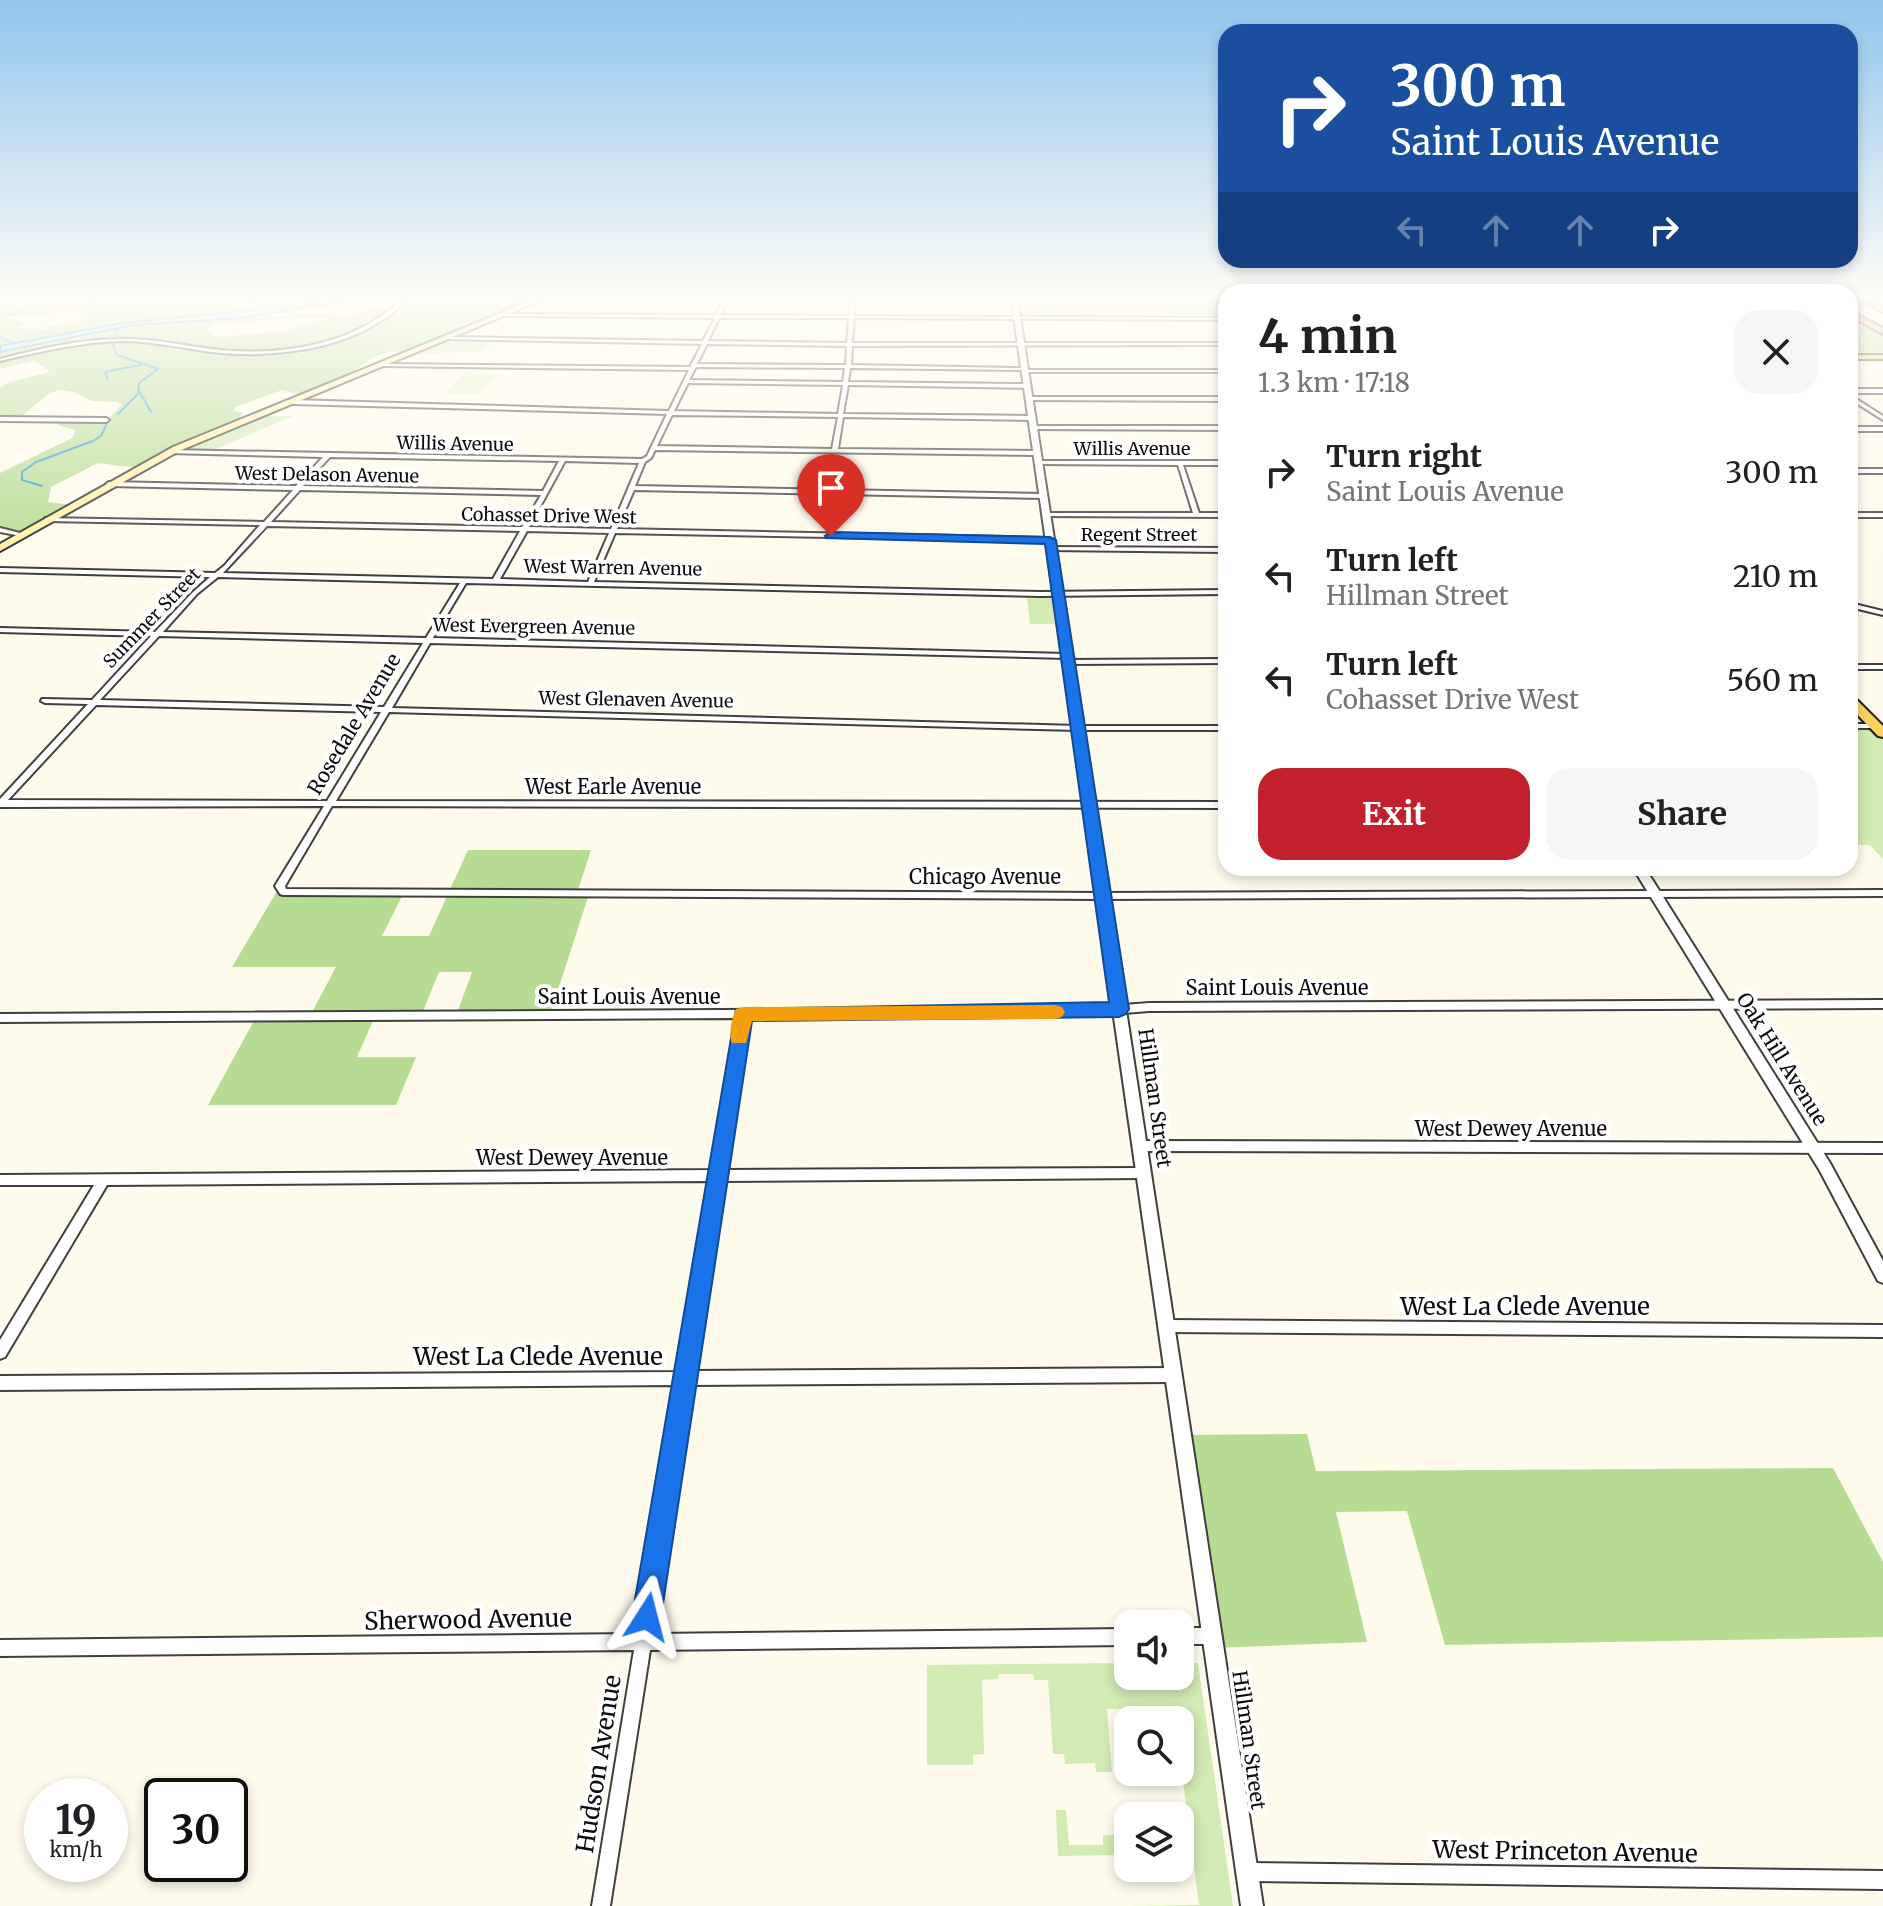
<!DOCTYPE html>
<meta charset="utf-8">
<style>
body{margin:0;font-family:Merriweather,serif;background:#f6f6f6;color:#202124;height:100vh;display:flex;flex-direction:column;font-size:30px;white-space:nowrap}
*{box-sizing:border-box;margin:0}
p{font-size:26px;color:#757577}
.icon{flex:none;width:44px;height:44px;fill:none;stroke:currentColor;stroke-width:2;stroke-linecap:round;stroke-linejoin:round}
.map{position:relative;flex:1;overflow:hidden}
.sheet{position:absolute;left:1218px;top:284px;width:640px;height:592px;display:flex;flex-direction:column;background:#fff;border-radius:24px;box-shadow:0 4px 12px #0003}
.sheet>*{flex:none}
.banner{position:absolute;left:1218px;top:24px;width:640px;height:244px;border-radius:24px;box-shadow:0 4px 12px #0003;background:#1a4fa0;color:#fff;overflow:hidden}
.tools{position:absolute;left:1114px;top:1610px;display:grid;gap:16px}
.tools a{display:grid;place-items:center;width:80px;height:80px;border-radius:16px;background:#fff;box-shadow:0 4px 12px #0003;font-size:40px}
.speed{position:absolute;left:24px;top:1778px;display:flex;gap:16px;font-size:40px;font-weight:700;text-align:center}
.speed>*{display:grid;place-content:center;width:104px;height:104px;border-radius:50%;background:#fff;box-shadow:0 4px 12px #0003;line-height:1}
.speed small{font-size:20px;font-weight:400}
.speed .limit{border:4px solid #111;border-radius:12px;background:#fff;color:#111}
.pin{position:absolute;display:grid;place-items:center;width:68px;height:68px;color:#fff;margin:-82px -34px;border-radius:50% 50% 50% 0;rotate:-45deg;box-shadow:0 0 8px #0007}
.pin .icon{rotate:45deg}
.me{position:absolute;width:88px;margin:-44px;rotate:9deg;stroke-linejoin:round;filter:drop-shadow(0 0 6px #0008)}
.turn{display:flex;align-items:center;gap:28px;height:168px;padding:0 40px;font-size:36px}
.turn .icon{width:104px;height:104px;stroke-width:2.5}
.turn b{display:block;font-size:56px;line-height:68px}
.lanes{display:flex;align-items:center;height:76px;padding:0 40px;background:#0003;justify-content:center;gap:40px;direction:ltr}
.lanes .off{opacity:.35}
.round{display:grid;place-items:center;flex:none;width:84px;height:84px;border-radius:24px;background:#f6f6f6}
.summary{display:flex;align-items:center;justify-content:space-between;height:136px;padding:0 40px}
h1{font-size:48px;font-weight:700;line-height:60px}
.action{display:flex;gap:16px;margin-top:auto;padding:16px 40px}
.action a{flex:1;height:92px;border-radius:24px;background:#c1202d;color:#fff;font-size:32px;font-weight:700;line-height:92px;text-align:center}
.action a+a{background:#f6f6f6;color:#202124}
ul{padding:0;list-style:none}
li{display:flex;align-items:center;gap:24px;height:104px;padding:0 40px}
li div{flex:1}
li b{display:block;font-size:30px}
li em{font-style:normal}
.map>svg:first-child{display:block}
.green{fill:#d2eab4}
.forest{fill:#b6dc93;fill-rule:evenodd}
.pitch{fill:#e4f1c7}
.water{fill:#afdff8;stroke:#3398d2;stroke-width:2}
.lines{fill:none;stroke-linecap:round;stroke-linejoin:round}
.stream{stroke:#3398d2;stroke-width:2}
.minor-casing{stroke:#3f3f3f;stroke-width:4}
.tertiary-casing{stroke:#3f3f3f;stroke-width:4}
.secondary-casing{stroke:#2e2e2e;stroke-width:4}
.primary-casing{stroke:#1d1d1d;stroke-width:4}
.motorway-casing{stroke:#1d1d1d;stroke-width:4}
.minor{fill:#fff;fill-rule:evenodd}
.tertiary{fill:#fff;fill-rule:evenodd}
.secondary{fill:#fff2a7;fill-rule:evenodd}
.primary{fill:#fdd15e;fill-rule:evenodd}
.motorway{fill:#f9974f;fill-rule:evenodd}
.route{fill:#1a73e8;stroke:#114b97;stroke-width:2}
.slow{fill:#f59e0b}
.labels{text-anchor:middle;stroke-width:8;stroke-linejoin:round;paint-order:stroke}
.far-street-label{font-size:18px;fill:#0c0c0c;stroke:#fff}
.street-label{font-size:20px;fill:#0c0c0c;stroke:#fff}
.near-street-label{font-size:24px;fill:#0c0c0c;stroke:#fff}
</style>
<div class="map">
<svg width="1883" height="1906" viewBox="0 0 1883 1906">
<rect width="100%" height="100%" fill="#fffbec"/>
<path class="green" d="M1014,297H1186L1197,319H1017Z
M451,340H495L484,351L416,354Z
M265,416H293L213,450L183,449Z
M1027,598H1052L1055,624H1030Z
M1850,726H1875L1883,733V859L1870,845H1850V763L1854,762L1850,758Z
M1128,1663V1676H1180V1663H1198L1233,1906H1124L1199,1905L1180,1757V1720H1175L1174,1708L1107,1709L1112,1772H1096L1095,1763L1065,1764L1064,1754H1053L1048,1680H1034L1033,1674H999L998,1679L982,1680L984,1754L973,1755V1765H927V1665Z
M1056,1810H1066L1069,1845H1103V1835H1117L1119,1855L1058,1856Z"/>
<path class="forest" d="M0,297L315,299L347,297L90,330L0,346ZM63,310L91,313L84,320L44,327L50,330L20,328L24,323L5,318C24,313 50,317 63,310Z
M402,297L541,300L410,354C387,347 375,356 356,369L364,373L306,396L282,390L235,407L234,410L243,413L240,416L249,419L139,468L98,463L51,487L48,502L72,505L21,534L0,530V473L72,438L76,430L57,425L66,420H106L122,405L118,402L92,401L74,392L60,390L50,393L17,420L0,419V388L9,382L50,372L35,361L0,369V352L133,325L266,315L274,317L335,313L343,316L375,308L397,307ZM290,318H330L284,331L220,337L213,336L208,329L211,325Z
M1186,297H1226V319H1170L1169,313L1183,308L1189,301Z
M1850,313L1883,331V357H1867L1850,347V336L1861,335L1850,328V323H1853L1850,320Z
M468,850H591L577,893L589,894L550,1015L456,1016L472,972H439L421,1016H375L357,1057H416L396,1105H208L256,1017L310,1016L336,967H232L280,886V890L403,894L382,936H429Z
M1307,1434L1316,1471L1833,1468L1883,1562V1637L1445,1645L1407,1511L1336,1512L1367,1642L1214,1648L1182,1435Z"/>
<path class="pitch" d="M465,372L498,373L480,394H445Z"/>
<path class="water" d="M347,297H376L240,318L133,325L0,352V346L123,323L304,305Z"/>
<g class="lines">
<path class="stream" d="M93,305L98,297
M3,317L38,306H68
M118,328L113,345L117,355L158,369
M0,337L14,344
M108,379L105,373L109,371L141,365
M139,391L151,412
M118,414L138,394L139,383L158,369
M42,486L22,480V472L36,462L93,441L101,436L107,423"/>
<g class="minor-casing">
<path id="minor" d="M400,297H404C401,310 385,319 374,325C330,352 262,358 212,352C182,348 152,341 121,341C80,342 39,352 0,361V359C39,349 80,339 120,339C151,338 181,345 211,349C276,357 351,347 400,301Z
M725,297H729L721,315L849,316L851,297H855L854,316L1226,318V320L854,318L852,343H1226V345L852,346L851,365L1025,368L1027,370H1226V372H1025L1023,370L850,368L848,382L1027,384L1030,386L1027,388L848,385L843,414L1032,416L1035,418L1032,420L843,417L838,449L1037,451L1040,453L1037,455L655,450L651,458L645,462L635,486L1044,494L1047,496L1044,498L634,490L617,529L1050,538L1052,539V541L615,533L594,582L1041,592L1226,590V594L1041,596L466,583L433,638L1067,654L1071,656L1067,658L430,643L392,708L1078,726H1226V730H1078L389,712L336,801L1226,802V808L332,806L285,886L286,889L1102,893L1883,890V896L1102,899L283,895L280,894L275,886L324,806L0,807V799L88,704L45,703L41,701L42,699L92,700L151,636L0,632V628L155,632L193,592L210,577L0,572V568L215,573L224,566L260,525L47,521L45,520V518L264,522L293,490L109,486L106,484L109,482L296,486L323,457L167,453L166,452L169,450L642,459L647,456L667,414L292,404L289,402L292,400L669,411L689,370L382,366L380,365L382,364L690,367L702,344L449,339L447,338L449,337L703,341L715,318L505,316L503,315L505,314L716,315ZM719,318H849L847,343L708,341ZM707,344L847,346L846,365L697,364ZM696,367L845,368L843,382L689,380ZM688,383L843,385L838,414L674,411ZM672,415L838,417L832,449L657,446ZM330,457L559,461L543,491L303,486ZM565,461L639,463L611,529L529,527ZM300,490L541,495L522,527L271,522ZM267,526L520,531L493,579L223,573ZM527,531L609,533L588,582L500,579ZM218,577L460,583L426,638L163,632L197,594ZM159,636L423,643L384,707L100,700ZM96,705L381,712L327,801L8,800Z
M1850,389H1883V393H1850Z
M1850,395L1883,416V420L1850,399Z
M1029,397H1226V401L1027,400L1026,399Z
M0,417L106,418L109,420L106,422L0,421Z
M1033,426H1226V430L1031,429V427Z
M1850,427H1883V431H1850Z
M1039,461H1226V465H1183L1199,513H1226V517L1044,516L1043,515L1046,513H1193L1178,465L1037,464V462Z
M1850,469H1883V473H1850Z
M1850,513H1883V517H1850Z
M0,528L24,534L21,536L0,532Z
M1051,547L1226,548V552L1049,550V548Z
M1850,603L1883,611V615L1850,607Z
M1226,659V663L1068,664L1064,662L1068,660Z
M1850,665H1883V669H1850Z
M1850,724H1875L1879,726L1875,728H1850Z
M1883,1000V1008L1149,1011L1086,1016L748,1018L724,1170L1143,1168L1147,1169L1149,1173L1147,1177L1143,1178L722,1181L693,1371L1173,1368L1178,1370L1180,1375L1178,1380L1173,1382L691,1385L652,1634L1128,1629V1645L650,1650L610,1906H592L634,1650L0,1656V1640L636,1634L677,1385L0,1390V1376L679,1372L710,1181L107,1185L5,1357L0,1359V1340L94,1185H0V1175L712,1170L737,1018L0,1022V1014L1086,1008L1149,1003Z
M1140,1141L1883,1143V1153L1140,1151L1136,1150L1134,1146L1136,1142Z
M1166,1320L1883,1325V1337L1166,1332L1161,1331L1159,1326L1161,1321Z
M1180,1628H1212L1218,1630L1220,1636L1218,1642L1212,1644H1180Z
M1247,1863L1883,1871V1889L1247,1881L1241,1878L1238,1872L1241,1866Z"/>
</g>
<g class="tertiary-casing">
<path id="tertiary" d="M1011,297H1017L1263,1906H1241Z
M1633,868H1645L1830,1163L1883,1261V1283L1878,1281L1820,1171Z"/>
</g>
<g class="secondary-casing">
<path id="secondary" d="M540,297H549L179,451L0,551V544L173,447Z"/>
</g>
<g class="primary-casing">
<path id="primary" d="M1850,355H1883V359H1850Z
M1850,696L1854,697L1883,726V737L1878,736L1850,707Z"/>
</g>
<g class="motorway-casing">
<path id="motorway" d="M1855,297H1865L1883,307V312Z
M1850,311L1883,328V334L1850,316Z"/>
</g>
<use href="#minor" class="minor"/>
<use href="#tertiary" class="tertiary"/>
<use href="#secondary" class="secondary"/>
<use href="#primary" class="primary"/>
<use href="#motorway" class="motorway"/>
</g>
<linearGradient id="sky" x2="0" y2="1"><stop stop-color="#91c5ee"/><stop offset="0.53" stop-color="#fffdf6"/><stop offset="1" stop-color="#fffdf6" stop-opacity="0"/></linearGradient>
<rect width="1883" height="564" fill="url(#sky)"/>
<path class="route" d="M831,532L1050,537L1056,540L1129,1009L1126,1014L1119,1017L752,1021L661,1617L657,1627L647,1631L636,1627L632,1617L736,1009L1109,1002L1045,544L827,538L825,536Z"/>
<path class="slow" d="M1055,1005L1062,1007L1065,1012L1062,1017L1055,1019L752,1021L746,1043H732C728,1034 732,1018 736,1009L743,1007Z"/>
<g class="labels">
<g class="far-street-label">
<text transform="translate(455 444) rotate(1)" y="6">Willis Avenue</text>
<text x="1132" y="455">Willis Avenue</text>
<text transform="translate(327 475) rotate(1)" y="6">West Delason Avenue</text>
<text transform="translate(549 516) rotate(1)" y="6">Cohasset Drive West</text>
<text x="1139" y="541">Regent Street</text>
<text transform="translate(613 568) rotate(1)" y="6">West Warren Avenue</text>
<text transform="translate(152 618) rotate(-46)" y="6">Summer Street</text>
<text transform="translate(534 627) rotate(1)" y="6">West Evergreen Avenue</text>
<text transform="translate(636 700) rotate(1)" y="6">West Glenaven Avenue</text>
</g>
<g class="street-label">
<text transform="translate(354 724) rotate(-59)" y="7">Rosedale Avenue</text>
<text x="613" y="794">West Earle Avenue</text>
<text x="985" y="884">Chicago Avenue</text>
<text x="1277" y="995">Saint Louis Avenue</text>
<text x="629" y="1004">Saint Louis Avenue</text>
<text transform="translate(1782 1059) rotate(58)" y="7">Oak Hill Avenue</text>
<text transform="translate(1155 1098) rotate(82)" y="7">Hillman Street</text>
<text x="1511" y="1136">West Dewey Avenue</text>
<text x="572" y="1165">West Dewey Avenue</text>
<text transform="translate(1249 1740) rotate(82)" y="7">Hillman Street</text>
</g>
<g class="near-street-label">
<text x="1525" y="1315">West La Clede Avenue</text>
<text x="538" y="1365">West La Clede Avenue</text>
<text transform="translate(468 1620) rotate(-1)" y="8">Sherwood Avenue</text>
<text transform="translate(599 1764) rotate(-81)" y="8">Hudson Avenue</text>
<text transform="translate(1565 1852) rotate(1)" y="8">West Princeton Avenue</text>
</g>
</g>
</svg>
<div class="tools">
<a><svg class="icon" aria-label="sound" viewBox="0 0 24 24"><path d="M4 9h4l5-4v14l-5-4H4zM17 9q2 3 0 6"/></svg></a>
<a><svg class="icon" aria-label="search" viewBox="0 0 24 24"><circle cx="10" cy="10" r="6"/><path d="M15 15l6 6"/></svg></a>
<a><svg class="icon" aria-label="layers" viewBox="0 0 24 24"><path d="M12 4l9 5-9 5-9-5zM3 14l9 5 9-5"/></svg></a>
</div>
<div class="speed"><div>19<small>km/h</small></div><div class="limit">30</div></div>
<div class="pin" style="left:831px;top:536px;background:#d93025"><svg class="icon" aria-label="arrive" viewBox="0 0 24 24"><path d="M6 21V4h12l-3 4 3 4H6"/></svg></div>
<svg class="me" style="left:647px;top:1617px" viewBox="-20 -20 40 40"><path d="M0-17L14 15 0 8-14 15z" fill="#1a73e8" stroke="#fff" stroke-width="4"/></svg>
<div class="banner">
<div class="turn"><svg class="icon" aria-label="right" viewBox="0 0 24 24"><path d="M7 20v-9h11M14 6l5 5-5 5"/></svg><div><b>300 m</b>Saint Louis Avenue</div></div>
<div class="lanes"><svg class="icon off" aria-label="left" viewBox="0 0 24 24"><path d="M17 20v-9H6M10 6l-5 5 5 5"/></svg><svg class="icon off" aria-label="ahead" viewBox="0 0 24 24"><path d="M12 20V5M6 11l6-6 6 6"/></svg><svg class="icon off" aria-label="ahead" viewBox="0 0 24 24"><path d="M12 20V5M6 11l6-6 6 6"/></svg><svg class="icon" aria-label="right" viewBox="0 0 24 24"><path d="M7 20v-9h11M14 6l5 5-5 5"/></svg></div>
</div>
<section class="sheet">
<div class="summary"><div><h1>4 min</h1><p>1.3 km · 17:18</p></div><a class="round"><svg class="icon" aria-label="close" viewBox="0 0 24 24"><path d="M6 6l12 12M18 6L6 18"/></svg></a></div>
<ul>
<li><svg class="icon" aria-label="right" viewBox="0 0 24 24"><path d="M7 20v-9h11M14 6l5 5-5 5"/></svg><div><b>Turn right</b><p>Saint Louis Avenue</p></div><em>300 m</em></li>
<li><svg class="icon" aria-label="left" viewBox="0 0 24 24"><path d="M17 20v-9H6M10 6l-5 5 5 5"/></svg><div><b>Turn left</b><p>Hillman Street</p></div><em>210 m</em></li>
<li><svg class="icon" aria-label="left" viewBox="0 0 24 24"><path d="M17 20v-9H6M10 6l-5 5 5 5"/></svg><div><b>Turn left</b><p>Cohasset Drive West</p></div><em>560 m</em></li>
</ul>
<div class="action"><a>Exit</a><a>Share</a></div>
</section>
</div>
